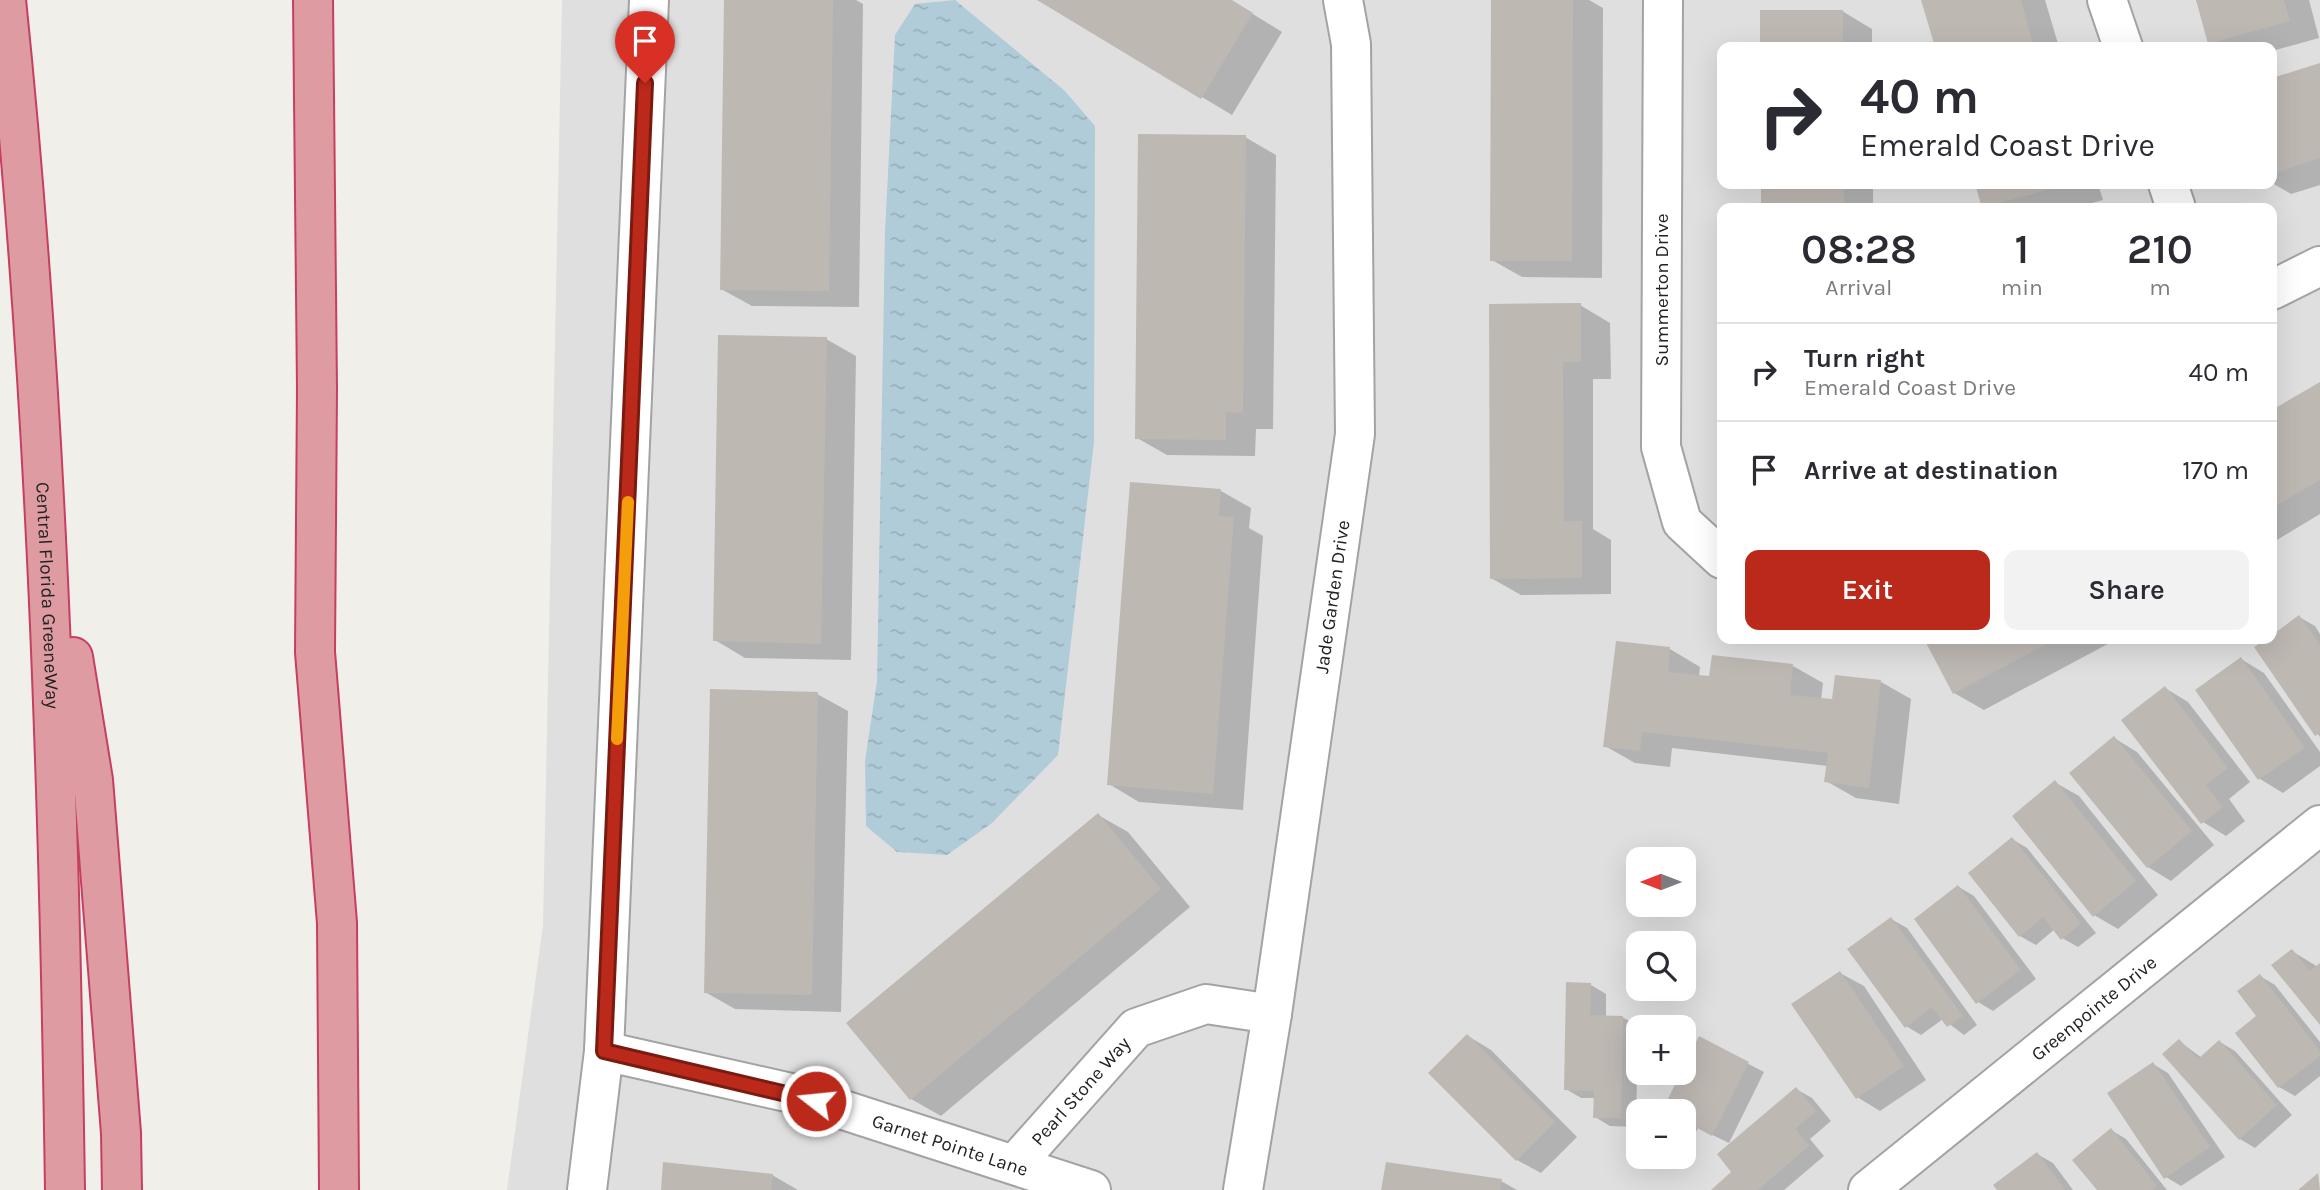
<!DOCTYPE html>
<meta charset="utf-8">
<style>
body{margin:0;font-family:Karla,sans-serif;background:#f2f2f3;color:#2b2b33;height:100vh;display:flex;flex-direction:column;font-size:26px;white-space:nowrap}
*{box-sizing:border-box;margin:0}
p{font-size:23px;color:#7c7c81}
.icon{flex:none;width:38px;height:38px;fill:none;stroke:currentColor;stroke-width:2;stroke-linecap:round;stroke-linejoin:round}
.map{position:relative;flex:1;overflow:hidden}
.side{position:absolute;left:1717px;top:203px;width:560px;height:441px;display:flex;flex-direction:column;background:#fff;border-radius:14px;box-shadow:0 7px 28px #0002}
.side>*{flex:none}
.hud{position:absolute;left:1717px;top:42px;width:560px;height:147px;border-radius:14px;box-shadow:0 7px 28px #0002;background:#fff;color:#2b2b33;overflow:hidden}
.needle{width:46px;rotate:270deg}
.tools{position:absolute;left:1626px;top:847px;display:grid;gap:14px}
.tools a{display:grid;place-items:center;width:70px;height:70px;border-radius:14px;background:#fff;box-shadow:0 7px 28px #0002;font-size:35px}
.pin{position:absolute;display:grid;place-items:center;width:60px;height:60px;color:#fff;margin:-72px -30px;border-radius:50% 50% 50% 0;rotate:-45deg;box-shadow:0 0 7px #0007}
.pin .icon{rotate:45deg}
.me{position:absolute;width:77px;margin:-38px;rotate:286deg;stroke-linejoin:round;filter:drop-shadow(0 0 5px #0008)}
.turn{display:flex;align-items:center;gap:24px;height:147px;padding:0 28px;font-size:32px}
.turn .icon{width:91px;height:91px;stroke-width:2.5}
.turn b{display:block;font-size:49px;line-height:60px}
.eta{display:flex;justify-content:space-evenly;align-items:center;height:119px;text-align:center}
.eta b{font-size:42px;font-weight:600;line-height:49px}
.cta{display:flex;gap:14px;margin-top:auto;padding:14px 28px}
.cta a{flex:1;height:80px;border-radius:14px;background:#ba291a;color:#fff;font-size:28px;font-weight:600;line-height:80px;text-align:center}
.cta a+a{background:#f2f2f3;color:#2b2b33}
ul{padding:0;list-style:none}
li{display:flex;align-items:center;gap:21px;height:98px;padding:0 28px;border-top:2px solid #e1e1e2}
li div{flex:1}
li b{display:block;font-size:26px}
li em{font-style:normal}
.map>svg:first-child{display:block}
.residential{fill:#e0dfdf;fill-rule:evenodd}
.water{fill:url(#water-ripples)}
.shadow{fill:#0003}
.building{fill:#beb8b3}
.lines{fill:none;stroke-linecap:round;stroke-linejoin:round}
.minor-casing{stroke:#a3a3a3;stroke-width:42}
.highway-casing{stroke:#c63f61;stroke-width:42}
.minor{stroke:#fff;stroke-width:38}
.highway{stroke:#de9ca2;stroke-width:38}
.route-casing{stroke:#791b11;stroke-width:18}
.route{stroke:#ba291a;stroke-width:12}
.slow{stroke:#f59e0b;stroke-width:12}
.labels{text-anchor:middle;stroke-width:5;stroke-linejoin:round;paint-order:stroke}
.street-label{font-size:19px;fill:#222;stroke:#fff}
</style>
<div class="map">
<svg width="2320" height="1190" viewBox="0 0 2320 1190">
<defs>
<pattern id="water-ripples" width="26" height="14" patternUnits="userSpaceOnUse" patternTransform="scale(1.75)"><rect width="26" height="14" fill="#b0ccd8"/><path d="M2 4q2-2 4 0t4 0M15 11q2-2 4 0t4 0" fill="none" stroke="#97afb9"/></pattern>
</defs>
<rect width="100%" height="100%" fill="#f1efea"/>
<path class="residential" d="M562,0H2320V1190H507L543,925ZM1722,47H2272V184H1722ZM1722,208H2272V639H1722ZM1638,859H1684V905H1638ZM1638,943H1684V989H1638ZM1638,1027H1684V1073H1638ZM1638,1111H1684V1157H1638Z"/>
<path class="water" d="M955,0L1065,91L1095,126L1094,442L1058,755L992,823L947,855L897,852L866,826L865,761L877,681L885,232L895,35L915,4Z"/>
<path class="shadow" d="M725,0H856L863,4L859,307L752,306L721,289Z
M1040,0H1230L1282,32L1232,115Z
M1493,0H1589L1603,8L1602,278L1522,277L1492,260Z
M1923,0H2045L2059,47H1937Z
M2198,0H2309L2319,38L2272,51V47H2218L2210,42Z
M1842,11L1872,29V47H1762V12Z
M2320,65V185L2291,194L2272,183V80Z
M1245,137L1276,155L1273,429H1256L1255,456L1167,455L1137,438Z
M1762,184H1873V208H1763Z
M1976,184H2098L2103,200L2074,208H1983Z
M1580,305L1610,323L1611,379H1593V529L1611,540V594L1521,595L1491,578Z
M826,339L856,356L851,660L745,658L715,640Z
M2320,384V514L2272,543V412Z
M1221,491L1251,508L1249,528L1263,536L1243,810L1139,802L1109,784Z
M2299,617L2315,626L2320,634V737L2256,647Z
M1926,639H2117L1984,710L1954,693Z
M1670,649L1700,667L1699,677L1711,678L1793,666L1823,683L1821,700L1834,701L1881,682L1911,699L1899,804L1856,798L1826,781L1828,766L1672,748L1670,767L1635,763L1605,746Z
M2241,659L2264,673L2320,752V766L2283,793L2260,779L2198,690Z
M2165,688L2188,702L2250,782L2229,799L2245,821L2226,836L2203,822Z
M817,694L848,711L841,1012L735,1009L705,992Z
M2114,738L2137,752L2214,845L2171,881L2148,867L2072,774Z
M2056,783L2079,796L2158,895L2118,929L2094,915Z
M1098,815L1128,832L1190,907L941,1116L911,1099Z
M2012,839L2027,848L2096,933L2078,947L2062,938L2055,929L2036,945L2020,936Z
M1959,887L1974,896L2036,979L1993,1011L1978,1002Z
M1891,919L1907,928L1977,1025L1964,1035L1943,1019L1921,1035L1906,1026Z
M2292,951L2318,967L2320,965V1022Z
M1840,973L1864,986L1926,1080L1880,1111L1857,1097Z
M2260,976L2275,985L2320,1042V1076L2295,1096L2279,1087L2237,1033L2258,1016Z
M1591,985L1606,994V1017H1622L1638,1026L1636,1127L1610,1126L1595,1117V1098H1581L1566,1089Z
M1468,1036L1491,1050L1577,1137L1541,1173L1517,1160L1431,1073Z
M1700,1039L1764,1072L1729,1143L1698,1128L1689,1147L1684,1144V1111H1664Z
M2179,1041L2202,1058L2220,1042L2235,1051L2292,1115L2255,1148L2240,1139Z
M2153,1064L2168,1073L2225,1157L2181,1186L2166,1177Z
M1796,1089L1812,1098L1831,1121L1810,1139L1824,1156L1784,1190H1713L1734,1172Z
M2111,1130L2126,1139L2167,1190H2099Z
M2037,1154L2053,1163L2073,1190H1999Z
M772,1175L798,1190H662Z
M1501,1181L1517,1190H1383Z"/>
<path class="building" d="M724,0H833L829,291L720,290Z
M1037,0H1232L1253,13L1201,99Z
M1491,0H1573L1572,261H1490Z
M1921,0H2021L2034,47H1935Z
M2196,0H2284L2290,21L2208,44Z
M1760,10H1843V47H1760Z
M2320,63V158L2272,174V78Z
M1138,134L1246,135L1243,413L1226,412V440L1135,439Z
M1761,184H1844V208H1761Z
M1975,184H2068L1982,208Z
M1581,303V362H1563L1564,521H1582V578L1490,579L1489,304Z
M718,335L827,337L821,644L713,641Z
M2320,382V480L2272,508V410Z
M1130,482L1221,489L1219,516L1234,517L1213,794L1107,785Z
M2299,615L2320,645V733L2315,736L2254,647L2266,639H2272V635Z
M1924,639H2056L1953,694Z
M1616,641L1670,647L1668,672L1709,676L1712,655L1793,664L1790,695L1832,699L1835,675L1881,680L1869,788L1824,782L1828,753L1642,732L1640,751L1603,747Z
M2241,657L2305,748L2258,780L2195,690Z
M2165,686L2228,768L2206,785L2223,807L2201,824L2121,720Z
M710,689L818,692L812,995L704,993Z
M2114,736L2192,831L2147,868L2069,773Z
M2055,780L2136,881L2093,917L2012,816Z
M1098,813L1161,889L910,1100L846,1023Z
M2012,837L2081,923L2061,940L2043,917L2019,937L1968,873Z
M1958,885L2021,970L1976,1004L1914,919Z
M1891,917L1963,1016L1947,1027L1932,1007L1905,1028L1847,949Z
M2292,949L2310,971L2320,963V1025L2271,965Z
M1840,971L1904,1066L1856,1099L1791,1004Z
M2260,974L2320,1051V1056L2278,1088L2235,1033L2256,1016L2237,991Z
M1566,982L1591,983L1590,1015L1623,1016L1621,1118H1593L1594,1091L1564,1090Z
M1467,1034L1555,1122L1516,1161L1428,1073Z
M1699,1036L1749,1062L1712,1136L1684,1121V1111H1662Z
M2179,1039L2198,1059L2219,1040L2277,1105L2239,1140L2162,1054Z
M2153,1062L2210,1147L2164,1179L2107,1093Z
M1796,1087L1816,1111L1795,1129L1809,1146L1758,1190H1711L1731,1172L1717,1154Z
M2111,1128L2157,1186L2152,1190H2097L2072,1160Z
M2037,1152L2065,1190H1997L1993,1185Z
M663,1162L773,1174L771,1190H661Z
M1386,1162L1502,1179L1500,1190H1381Z
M2318,1173L2320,1190H2298Z"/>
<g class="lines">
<g class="minor-casing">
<g id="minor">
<path d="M1663,0L1661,447L1682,522L1722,559"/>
<path d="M2107,0L2123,47"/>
<path d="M2168,184L2176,208"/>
<path d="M2272,290L2320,266"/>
<path id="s1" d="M604,1051L791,1093L1091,1190"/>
<path id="s2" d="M1015,1164L1136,1028L1206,1004L1272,1014"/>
<path d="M587,1190L604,1051L649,0"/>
<path id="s3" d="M1243,1190L1272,1014L1355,434L1351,44L1343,0"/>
<path id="s4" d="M1868,1190L2320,825"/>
</g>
</g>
<g class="highway-casing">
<g id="highway">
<path id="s5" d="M6,0C47,396 59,792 65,1190"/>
<path d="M313,0L317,389L315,652L337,923L339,1190"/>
<path d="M73,657L93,780L121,1133L122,1190"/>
</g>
</g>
<use href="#minor" class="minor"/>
<use href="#highway" class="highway"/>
</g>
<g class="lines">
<g class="route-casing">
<path id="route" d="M645,83L604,1051L816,1101"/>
</g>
<use href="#route" class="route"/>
<path class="slow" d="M617,739L628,502"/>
</g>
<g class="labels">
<g class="street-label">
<text transform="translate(1661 290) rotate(-90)" y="7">Summerton Drive</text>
<text dy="7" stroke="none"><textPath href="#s5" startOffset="597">Central Florida GreeneWay</textPath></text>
<text dy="7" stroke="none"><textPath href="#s3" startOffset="600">Jade Garden Drive</textPath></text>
<text dy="7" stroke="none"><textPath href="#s4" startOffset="290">Greenpointe Drive</textPath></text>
<text dy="7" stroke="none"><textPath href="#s2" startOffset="98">Pearl Stone Way</textPath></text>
<text dy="7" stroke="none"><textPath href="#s1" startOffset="359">Garnet Pointe Lane</textPath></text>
</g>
</g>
</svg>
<div class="tools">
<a><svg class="needle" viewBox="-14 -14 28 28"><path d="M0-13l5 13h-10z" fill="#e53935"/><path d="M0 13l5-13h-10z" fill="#7c7c81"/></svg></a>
<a><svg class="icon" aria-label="search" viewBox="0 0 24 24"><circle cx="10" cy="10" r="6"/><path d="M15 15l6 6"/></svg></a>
<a>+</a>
<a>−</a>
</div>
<div class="pin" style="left:645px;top:83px;background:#d93025"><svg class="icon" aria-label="arrive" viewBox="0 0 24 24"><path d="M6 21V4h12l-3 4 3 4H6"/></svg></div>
<svg class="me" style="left:816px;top:1101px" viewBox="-20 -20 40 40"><circle r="17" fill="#ba291a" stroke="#fff" stroke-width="3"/><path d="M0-11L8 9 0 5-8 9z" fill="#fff"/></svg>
<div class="hud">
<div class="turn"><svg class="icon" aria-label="right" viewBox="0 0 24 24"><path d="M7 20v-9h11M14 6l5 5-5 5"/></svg><div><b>40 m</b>Emerald Coast Drive</div></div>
</div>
<section class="side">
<div class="eta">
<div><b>08:28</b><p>Arrival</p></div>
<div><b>1</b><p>min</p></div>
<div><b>210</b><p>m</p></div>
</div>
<ul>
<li><svg class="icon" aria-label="right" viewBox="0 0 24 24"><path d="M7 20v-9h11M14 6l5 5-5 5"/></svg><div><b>Turn right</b><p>Emerald Coast Drive</p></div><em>40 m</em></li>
<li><svg class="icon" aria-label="arrive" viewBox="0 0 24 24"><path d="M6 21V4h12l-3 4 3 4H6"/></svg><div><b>Arrive at destination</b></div><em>170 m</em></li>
</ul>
<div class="cta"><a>Exit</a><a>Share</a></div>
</section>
</div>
